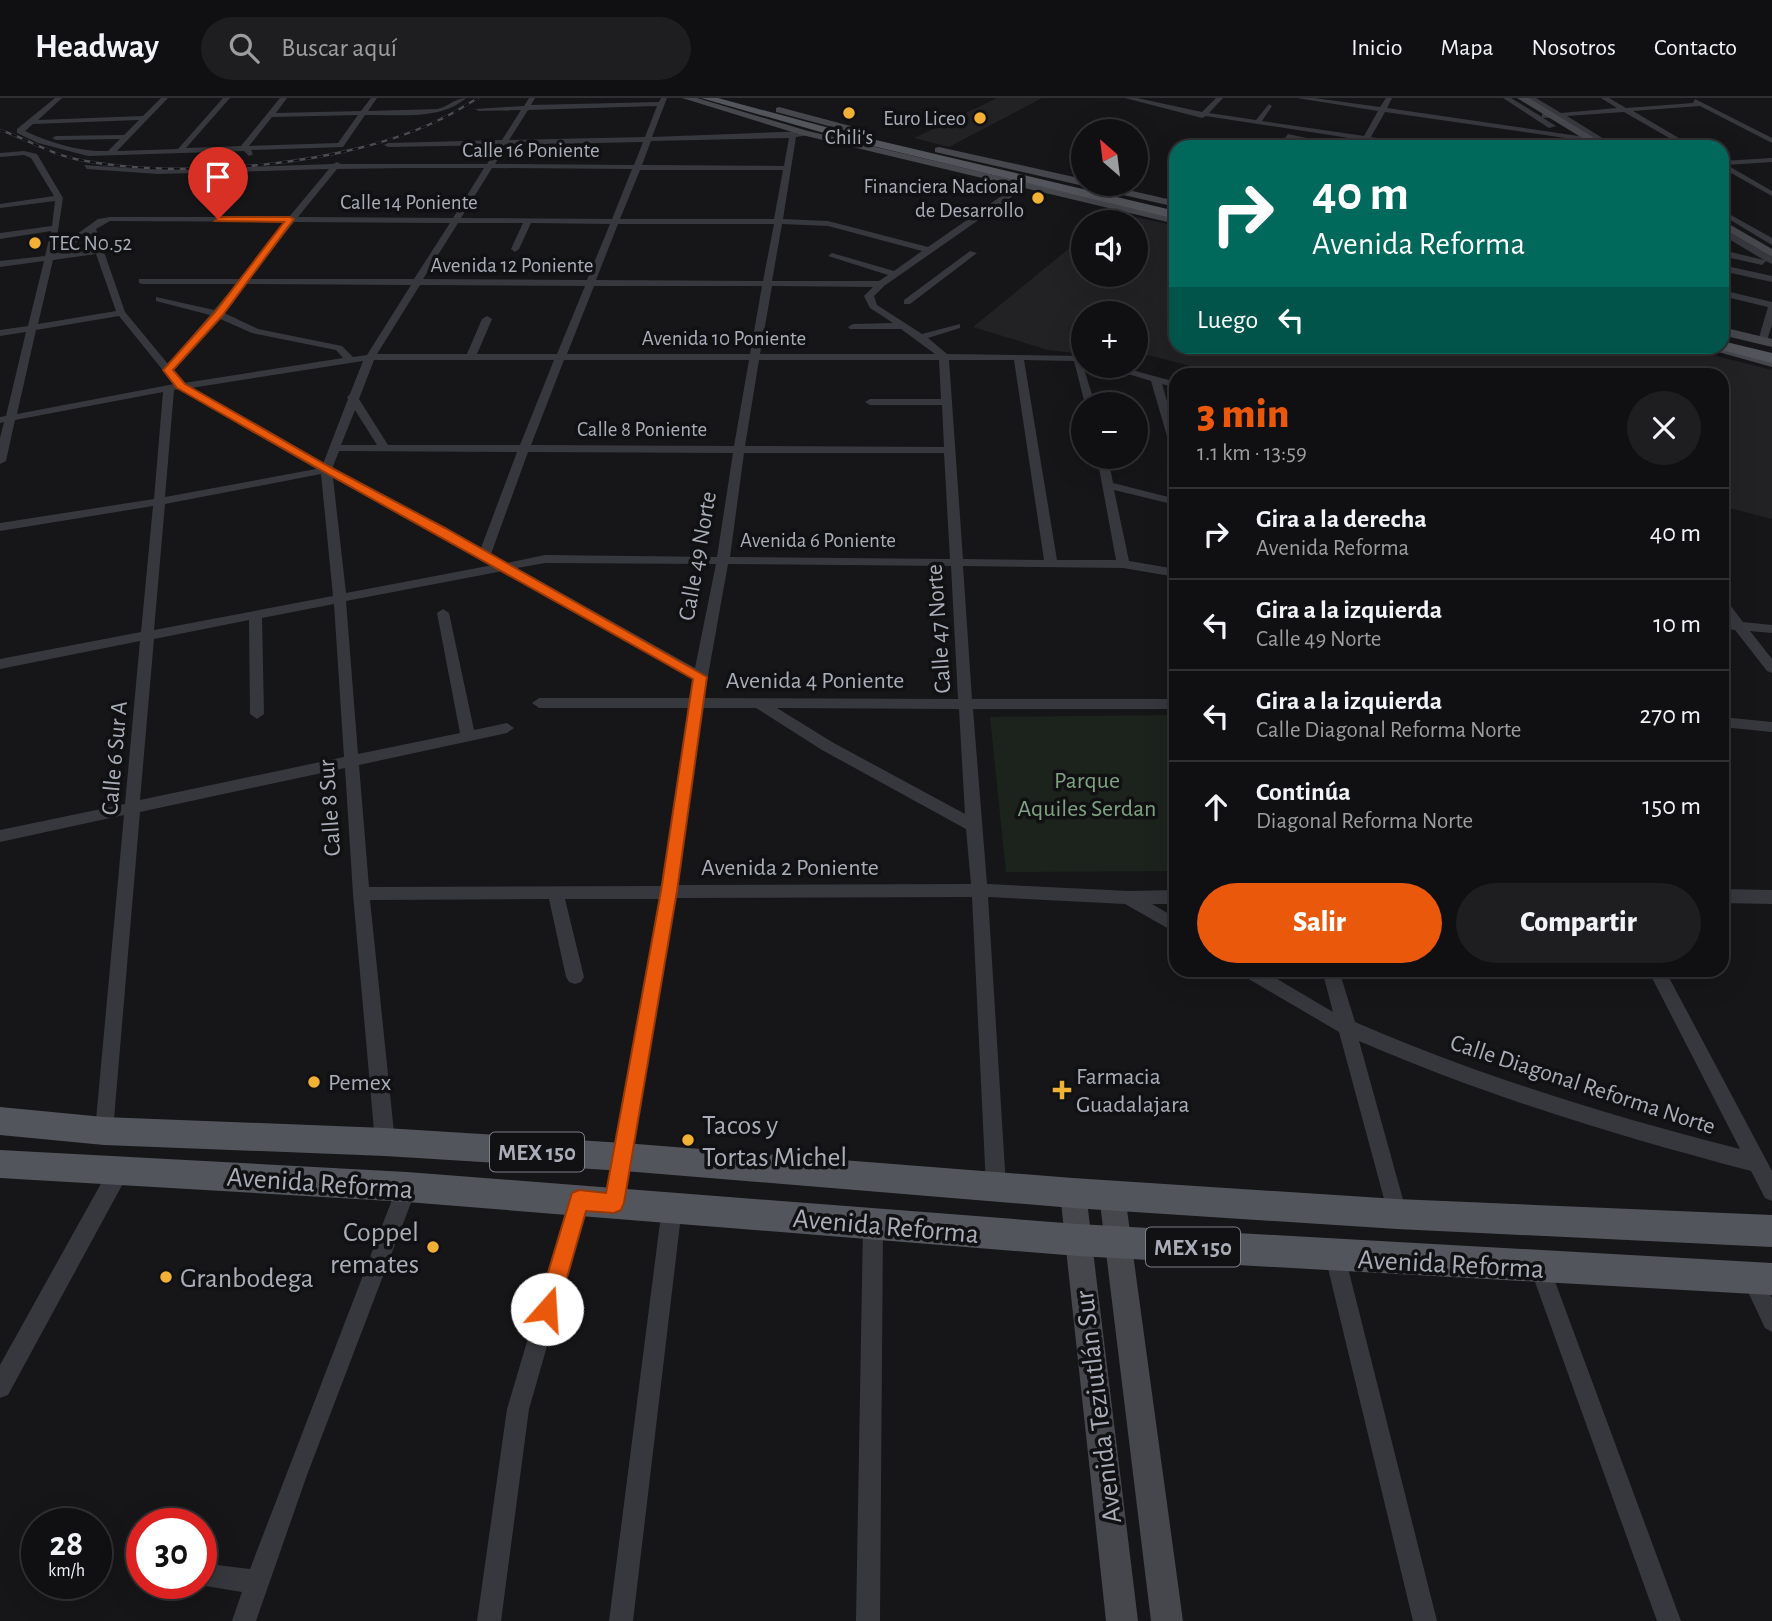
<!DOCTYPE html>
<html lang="es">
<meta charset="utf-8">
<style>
body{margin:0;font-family:"Alegreya Sans",sans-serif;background:#1e1e20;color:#f1f3f6;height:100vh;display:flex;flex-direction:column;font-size:26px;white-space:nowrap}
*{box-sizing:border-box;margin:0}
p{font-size:23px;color:#9c9d9f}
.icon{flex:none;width:38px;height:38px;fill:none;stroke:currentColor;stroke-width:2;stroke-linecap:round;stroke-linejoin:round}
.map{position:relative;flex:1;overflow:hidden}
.side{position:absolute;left:1169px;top:270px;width:560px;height:609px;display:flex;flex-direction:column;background:#101012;border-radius:21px;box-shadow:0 7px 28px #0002,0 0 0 2px #303032}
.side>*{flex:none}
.guide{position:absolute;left:1169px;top:42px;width:560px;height:214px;border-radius:21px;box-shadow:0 7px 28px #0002,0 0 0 2px #303032;background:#00695c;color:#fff;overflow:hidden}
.needle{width:46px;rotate:332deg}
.fabs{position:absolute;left:1071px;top:21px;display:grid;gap:14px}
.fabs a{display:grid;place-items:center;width:77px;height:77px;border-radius:50%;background:#101012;box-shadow:0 7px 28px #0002,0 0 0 2px #303032;font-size:35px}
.speed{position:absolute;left:21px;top:1410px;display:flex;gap:14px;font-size:35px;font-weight:700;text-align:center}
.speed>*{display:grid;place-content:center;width:91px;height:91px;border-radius:50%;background:#101012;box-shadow:0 7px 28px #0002,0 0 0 2px #303032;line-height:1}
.speed small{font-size:18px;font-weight:400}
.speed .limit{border:10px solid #d22;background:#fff;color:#111}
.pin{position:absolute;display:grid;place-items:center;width:60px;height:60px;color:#fff;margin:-72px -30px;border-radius:50% 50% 50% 0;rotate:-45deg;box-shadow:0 0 7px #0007}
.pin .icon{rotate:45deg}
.me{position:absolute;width:77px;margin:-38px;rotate:19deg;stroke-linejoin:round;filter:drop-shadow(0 0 5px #0008)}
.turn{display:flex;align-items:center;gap:24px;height:147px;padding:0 28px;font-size:32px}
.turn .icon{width:91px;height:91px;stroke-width:2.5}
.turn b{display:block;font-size:49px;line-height:60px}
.then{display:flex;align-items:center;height:66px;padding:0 28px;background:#0003;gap:14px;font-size:26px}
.round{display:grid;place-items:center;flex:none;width:74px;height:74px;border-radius:37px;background:#1e1e20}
.overview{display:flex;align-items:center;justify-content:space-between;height:119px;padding:0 28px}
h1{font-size:42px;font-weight:800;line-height:52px;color:#ea580c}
.action{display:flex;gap:14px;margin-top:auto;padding:14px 28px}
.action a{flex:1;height:80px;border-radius:42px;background:#ea580c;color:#fff;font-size:28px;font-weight:800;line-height:80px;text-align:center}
.action a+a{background:#1e1e20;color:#f1f3f6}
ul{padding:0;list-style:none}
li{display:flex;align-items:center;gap:21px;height:91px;padding:0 28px;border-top:2px solid #303032}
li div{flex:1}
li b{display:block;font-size:26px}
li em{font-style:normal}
header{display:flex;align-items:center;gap:42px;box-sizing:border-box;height:98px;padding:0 35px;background:#101012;border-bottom:2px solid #303032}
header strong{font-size:33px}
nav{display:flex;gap:38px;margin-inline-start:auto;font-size:24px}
.search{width:490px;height:63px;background:#1e1e20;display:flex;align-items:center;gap:18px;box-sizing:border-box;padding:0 24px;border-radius:38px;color:#9c9d9f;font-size:26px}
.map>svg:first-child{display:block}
.built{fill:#222225}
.green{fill:#1c231d}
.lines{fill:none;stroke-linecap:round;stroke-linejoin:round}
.minor{fill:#37383d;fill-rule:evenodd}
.secondary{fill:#45474d;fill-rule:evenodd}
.primary{fill:#53555c;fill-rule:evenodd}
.rail-casing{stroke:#4a4c52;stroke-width:2.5}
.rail{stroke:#111113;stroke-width:2;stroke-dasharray:6;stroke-linecap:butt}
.route{fill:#ea580c;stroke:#983908;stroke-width:2}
.poi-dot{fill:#f2b134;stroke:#111113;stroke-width:2.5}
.labels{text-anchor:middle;stroke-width:7;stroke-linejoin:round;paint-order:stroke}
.far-poi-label{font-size:21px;fill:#a8adb8;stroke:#111113;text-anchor:end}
.far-street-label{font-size:21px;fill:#a8adb8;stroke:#111113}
.shield{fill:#111113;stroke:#7b7e86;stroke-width:2}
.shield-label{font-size:23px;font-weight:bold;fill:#a8adb8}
.street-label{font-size:24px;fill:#a8adb8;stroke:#111113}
.park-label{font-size:24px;fill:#7fa381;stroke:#111113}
.poi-label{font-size:24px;fill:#a8adb8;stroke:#111113;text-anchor:start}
.near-poi-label{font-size:28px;fill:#a8adb8;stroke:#111113;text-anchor:start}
.near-street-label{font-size:28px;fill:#a8adb8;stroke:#111113}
</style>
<header>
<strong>Headway</strong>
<div class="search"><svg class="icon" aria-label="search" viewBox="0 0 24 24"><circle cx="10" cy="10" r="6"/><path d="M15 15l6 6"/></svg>Buscar aquí</div>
<nav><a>Inicio</a><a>Mapa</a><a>Nosotros</a><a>Contacto</a></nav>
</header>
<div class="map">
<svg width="1772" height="1523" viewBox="0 0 1772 1523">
<rect width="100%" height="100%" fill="#161618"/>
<path class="built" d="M997,0H1042L949,49L914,40Z
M1114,114L1176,128V248H1677L1772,272V421L1722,408V276H1222L1136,254V215H1083V256L1048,252L973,229L1083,139V177H1136V124H1101Z"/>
<path class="green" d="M1176,617V773L1006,774L990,619Z"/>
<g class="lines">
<path class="minor" d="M55,0H62L38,22L143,18L161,0H168L117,53L178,51L223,0H230L186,50L241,48L280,0H287L276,15L361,13L371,0H377L368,13L437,11C448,9 455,0 466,0C440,23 399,16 365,17L343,49L251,52L253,56L249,58L244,53L88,58L38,45L17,35V31ZM358,17L338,45L249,48L272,19ZM139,22L124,37L56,38L52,40L56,42L120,41L108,53C79,54 51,45 25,33L33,26Z
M529,0H535L531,7L659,4L661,0H667L652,39L808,33V37L796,39L783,121L828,123L928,149L1020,85H1026V89L884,188L874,198L877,207L922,236L960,226V230L928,240L947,256L1083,258V268L1095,306H1085L1074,263L1024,262L1057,462H1116L1097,359H1108L1113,385L1176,401V407L1114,392L1129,463L1176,471V479L1123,470L963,468L972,601H1176V611H973L987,786L1129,793L1176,792V806H1152L1176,820V835L1125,806L988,799L1006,1088L1003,1095L996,1098L989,1095L986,1088L972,799L676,800L624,1105L621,1112L614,1115L607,1112L604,1105L660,801H565L584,879L581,884L575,886L569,884L566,879L549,801L370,802L395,1044L392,1050L385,1053L378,1050L375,1044L353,796L345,670L140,714L113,1033L111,1039L104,1042L97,1039L95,1033L124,717L0,744V732L125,706L140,543L0,571V561L141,534L153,408L0,433V425L154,401L163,294L15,322L6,363L0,366V340L4,324L0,325V319L6,318L26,234L0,238V232L28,228L44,163L0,169V163L45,158L51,133L0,141V135L52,128L55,103L0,110V106L54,98L31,60L24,57L0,59V55L24,53L37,56L63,100L55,152L98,121L110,119H289L329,71L158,76L87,71L84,67L158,72L333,66L337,64L341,66H487L499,47L388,49L384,47L388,45L502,42L521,12L479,13L475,11L524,8ZM657,8L645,39L509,42L528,12ZM789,40L784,68L642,67L651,43ZM643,44L634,67L495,66L507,47ZM406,70H484L453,120L298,119L337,71ZM492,70L632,71L612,121L461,120ZM640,72H783L774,121H620ZM110,123L285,124L240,181H139V185L142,186H236L214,212L156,199V203L210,217L168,266L125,214L96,131ZM294,124L450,125L414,181H249ZM458,125H523L511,151L515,154L519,151L531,125L610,126L587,182L423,181ZM618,126H774L763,183L596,182ZM782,126L828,128L922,153L894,173L832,155L828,158L888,177L879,183H772ZM89,135L95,151L62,155ZM96,156L116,213L38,226L53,162ZM245,186L411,187L367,257L353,259L342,248L258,231L222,214ZM420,187L585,188L557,256H477L492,221L487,218L482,221L467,256H377ZM594,188H762L750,256H567ZM772,188L873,189L864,198L870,210L893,225L853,226L848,229L850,231H901L935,256H760ZM119,218L174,286L17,316L36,232ZM218,220L252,235L336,252L343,260L184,285L173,272ZM374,262H554L520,347H388L359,301ZM564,262H749L734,348L531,347ZM759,262H939L941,301H870L865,304L870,307H942L944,349L745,348ZM949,262H1014L1044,462L963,461ZM363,263L350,296L347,299L348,301L323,366L191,290ZM179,291L316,371L165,399L174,292ZM355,312L377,347H341ZM339,353L517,354L481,450L332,371ZM528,354L733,355L717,459L545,457L507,465L491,456ZM744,355H944L950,461L730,459ZM321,376L333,498L154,532L165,406ZM333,380L493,467L346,495ZM545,465L716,466L695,570L517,470ZM728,466L951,468L958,601L704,600ZM503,473L693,581L690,600H539L532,605L539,610H689L662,788L369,789L359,667L507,635L514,630L507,625L474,632L449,515L443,511L437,515L460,635L358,656L346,503ZM334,506L344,659L140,702L154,541L249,522L250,616L257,621L264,616L262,520ZM702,610H756L822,652L966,731L971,786L678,787ZM777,610L959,611L965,716L832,644Z
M1125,0H1137L1202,14L1216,0H1223L1209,15L1256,22L1269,6L1272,8L1262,23L1364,38L1378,13L1297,0H1314L1380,9L1386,0H1392L1387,10L1592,40L1558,19L1543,20L1556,28L1549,30L1503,0H1511L1542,19V16L1552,15L1528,0H1536L1561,15L1617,10L1601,0H1609L1626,10L1693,5L1695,1L1772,40V45L1700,8L1633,13L1694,49H1685L1624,14L1567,18L1617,49H1608L1597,42L1593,44L1385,14L1371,39L1428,49L1369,43L1366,49H1362L1359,47L1362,42L1206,18L1202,20Z
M1288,36L1340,47L1341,49H1327L1285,40Z
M1772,60V64L1727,67L1772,93V98L1722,70V63Z
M1722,112L1772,140V147L1722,117Z
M1722,130L1772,159V166L1766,163L1762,167L1722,158V152L1764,162L1722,137Z
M970,153L977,155L910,206H904V202Z
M1722,167L1772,178V184L1722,173Z
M1722,192L1772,204V227L1766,245L1758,243L1768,209L1722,198Z
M1102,268H1117L1176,284V290L1162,286L1176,334V355L1171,352L1151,283Z
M1722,502L1727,503L1743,524L1772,527V535L1750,533L1772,561V575L1767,573L1735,532L1722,530V522H1728L1722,515Z
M1722,619L1772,624V634L1722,629Z
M1722,791L1772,792V806L1722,805Z
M1239,872H1262L1333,914L1322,872H1339L1355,924C1480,978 1609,1018 1740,1051L1648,872H1665L1772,1073V1103L1765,1100L1751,1073C1618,1038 1486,998 1359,943L1407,1116L1404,1123L1397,1126L1390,1123L1339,934L1242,877Z
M120,1062L127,1064L130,1071L127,1078L8,1297L0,1300V1267L113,1064Z
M407,1079L414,1082L417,1089L307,1377L256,1523H232L242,1494L193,1486H201V1465L250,1471L397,1089L400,1082Z
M579,1092L586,1095L589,1102L529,1311L501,1523H477L507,1311L569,1102L572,1095Z
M672,1099L679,1102L682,1109L633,1523H609L662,1109L665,1102Z
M873,1116L880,1119L883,1126L880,1523H856L863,1126L866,1119Z
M1335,1148L1342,1151L1345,1158L1437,1523H1413L1325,1158L1328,1151Z
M1540,1160L1547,1163L1550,1170L1681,1523H1657L1530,1170L1533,1163Z
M1752,1171L1759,1174L1772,1200V1234L1765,1230L1742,1181L1745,1174Z"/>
<path class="secondary" d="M682,0H697L808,33L1176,120V126L802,37Z
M1517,0H1529L1609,49H1597Z
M779,9L873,34L875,36L870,39L776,14V10Z
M939,49L1083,81V86H1102L1176,103V109L935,54V50Z
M1722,122L1772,151V159L1722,130Z
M1722,229L1772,241V249L1722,237Z
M1697,248H1721L1772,261V269Z
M1073,1082L1082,1086L1086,1095L1138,1523H1106L1060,1095L1064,1086Z
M1112,1084L1121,1088L1125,1097L1183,1523H1151L1099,1097L1103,1088Z"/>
<path class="primary" d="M701,0H718L859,38L1176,113V121L852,43Z
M1722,243L1772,255V265L1717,251L1715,248H1722Z
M0,1009L104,1019L385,1030L624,1045L1073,1080L1397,1101L1772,1117V1149L1397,1131L1073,1110L624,1073L385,1058L104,1047L0,1037Z
M0,1052L407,1074L1078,1126L1772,1165V1197L1078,1158L407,1104L0,1080Z"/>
<g class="rail-casing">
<path id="rail" d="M0,32C27,41 52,57 80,62C182,82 347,68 441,21C454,15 466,7 478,0"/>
</g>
<use href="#rail" class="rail"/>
</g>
<path class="route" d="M218,119H290L294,121L222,218L173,272L185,286L330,369L445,430L707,579L677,793L624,1105L621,1112L614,1115L586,1113L558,1211L555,1218L547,1221L540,1218L537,1211L572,1095L579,1092L606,1095L661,793L693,581C521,483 348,389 177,290L163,272L215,214L284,124L215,123Z"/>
<g class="poi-dot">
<circle cx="849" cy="15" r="7"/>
<circle cx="980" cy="20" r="7"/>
<circle cx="1038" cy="100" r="7"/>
<circle cx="35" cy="145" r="7"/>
<circle cx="314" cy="984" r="7"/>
<path d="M1058.5 981.5h7v7h7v7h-7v7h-7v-7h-7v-7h7z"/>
<circle cx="688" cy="1042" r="7"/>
<circle cx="433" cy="1149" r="7"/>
<circle cx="166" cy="1179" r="7"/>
</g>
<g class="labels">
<g class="far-poi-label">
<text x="966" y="27">Euro Liceo</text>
<text x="849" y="46" text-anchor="middle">Chili's</text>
<text x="1024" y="95">Financiera Nacional<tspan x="1024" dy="24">de Desarrollo</tspan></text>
<text x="49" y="152" text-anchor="start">TEC N0.52</text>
</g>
<g class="far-street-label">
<text x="531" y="59">Calle 16 Poniente</text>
<text x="409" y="111">Calle 14 Poniente</text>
<text x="512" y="174">Avenida 12 Poniente</text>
<text x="724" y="247">Avenida 10 Poniente</text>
<text x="642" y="338">Calle 8 Poniente</text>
<text x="818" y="449">Avenida 6 Poniente</text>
</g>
<g class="shield">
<rect x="490" y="1034.5" width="94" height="39" rx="5"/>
<rect x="1146" y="1129.5" width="94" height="39" rx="5"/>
</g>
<g class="shield-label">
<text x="537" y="1062">MEX 150</text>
<text x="1193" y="1157">MEX 150</text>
</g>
<g class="street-label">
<text transform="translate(697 458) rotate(-80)" y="8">Calle 49 Norte</text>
<text transform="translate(938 531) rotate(-94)" y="8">Calle 47 Norte</text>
<text x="815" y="590">Avenida 4 Poniente</text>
<text transform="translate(114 660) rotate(-85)" y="8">Calle 6 Sur A</text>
<text transform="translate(329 710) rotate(-94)" y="8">Calle 8 Sur</text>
<text x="790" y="777">Avenida 2 Poniente</text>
<text transform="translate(1583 986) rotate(18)" y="8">Calle Diagonal Reforma Norte</text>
</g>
<g class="park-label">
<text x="1087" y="690">Parque<tspan x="1087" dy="28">Aquiles Serdan</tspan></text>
</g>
<g class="poi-label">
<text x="1076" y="986">Farmacia<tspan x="1076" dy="28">Guadalajara</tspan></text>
<text x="328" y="992">Pemex</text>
</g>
<g class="near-poi-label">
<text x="702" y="1036">Tacos y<tspan x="702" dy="32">Tortas Michel</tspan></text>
<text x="419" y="1143" text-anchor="end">Coppel<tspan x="419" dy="32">remates</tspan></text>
<text x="180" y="1189">Granbodega</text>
</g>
<g class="near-street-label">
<text transform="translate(320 1084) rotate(4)" y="10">Avenida Reforma</text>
<text transform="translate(886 1127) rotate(5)" y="10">Avenida Reforma</text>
<text transform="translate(1451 1165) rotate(3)" y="10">Avenida Reforma</text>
<text transform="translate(1097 1309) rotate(-97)" y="10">Avenida Teziutlán Sur</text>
</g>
</g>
</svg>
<div class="fabs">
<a><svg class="needle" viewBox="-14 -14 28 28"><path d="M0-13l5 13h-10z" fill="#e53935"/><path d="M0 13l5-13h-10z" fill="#9c9d9f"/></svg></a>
<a><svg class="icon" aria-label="sound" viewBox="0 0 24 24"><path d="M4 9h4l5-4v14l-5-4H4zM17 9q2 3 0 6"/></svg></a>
<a>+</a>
<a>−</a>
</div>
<div class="speed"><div>28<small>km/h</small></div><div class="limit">30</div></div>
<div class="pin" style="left:218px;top:121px;background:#d93025"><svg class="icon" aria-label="arrive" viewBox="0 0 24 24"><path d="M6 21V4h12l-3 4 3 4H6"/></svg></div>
<svg class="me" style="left:547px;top:1211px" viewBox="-20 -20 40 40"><circle r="19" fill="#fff"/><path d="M0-13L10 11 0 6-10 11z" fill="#ea580c"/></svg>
<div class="guide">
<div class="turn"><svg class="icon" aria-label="right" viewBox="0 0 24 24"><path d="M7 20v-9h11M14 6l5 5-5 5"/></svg><div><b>40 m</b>Avenida Reforma</div></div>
<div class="then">Luego<svg class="icon" aria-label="left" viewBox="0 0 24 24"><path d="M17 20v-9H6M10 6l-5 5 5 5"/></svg></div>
</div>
<section class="side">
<div class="overview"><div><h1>3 min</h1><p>1.1 km · 13:59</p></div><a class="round"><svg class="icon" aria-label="close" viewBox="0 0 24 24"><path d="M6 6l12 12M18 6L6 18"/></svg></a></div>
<ul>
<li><svg class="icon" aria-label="right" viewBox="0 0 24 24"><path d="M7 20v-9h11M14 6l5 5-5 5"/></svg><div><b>Gira a la derecha</b><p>Avenida Reforma</p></div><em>40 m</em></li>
<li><svg class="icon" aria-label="left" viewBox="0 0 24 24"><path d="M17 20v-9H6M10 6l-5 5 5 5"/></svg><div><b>Gira a la izquierda</b><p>Calle 49 Norte</p></div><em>10 m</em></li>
<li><svg class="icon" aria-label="left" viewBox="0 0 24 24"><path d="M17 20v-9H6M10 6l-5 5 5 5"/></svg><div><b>Gira a la izquierda</b><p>Calle Diagonal Reforma Norte</p></div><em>270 m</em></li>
<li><svg class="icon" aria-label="ahead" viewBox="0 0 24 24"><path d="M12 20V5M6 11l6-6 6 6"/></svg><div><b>Continúa</b><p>Diagonal Reforma Norte</p></div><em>150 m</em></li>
</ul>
<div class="action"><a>Salir</a><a>Compartir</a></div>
</section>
</div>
